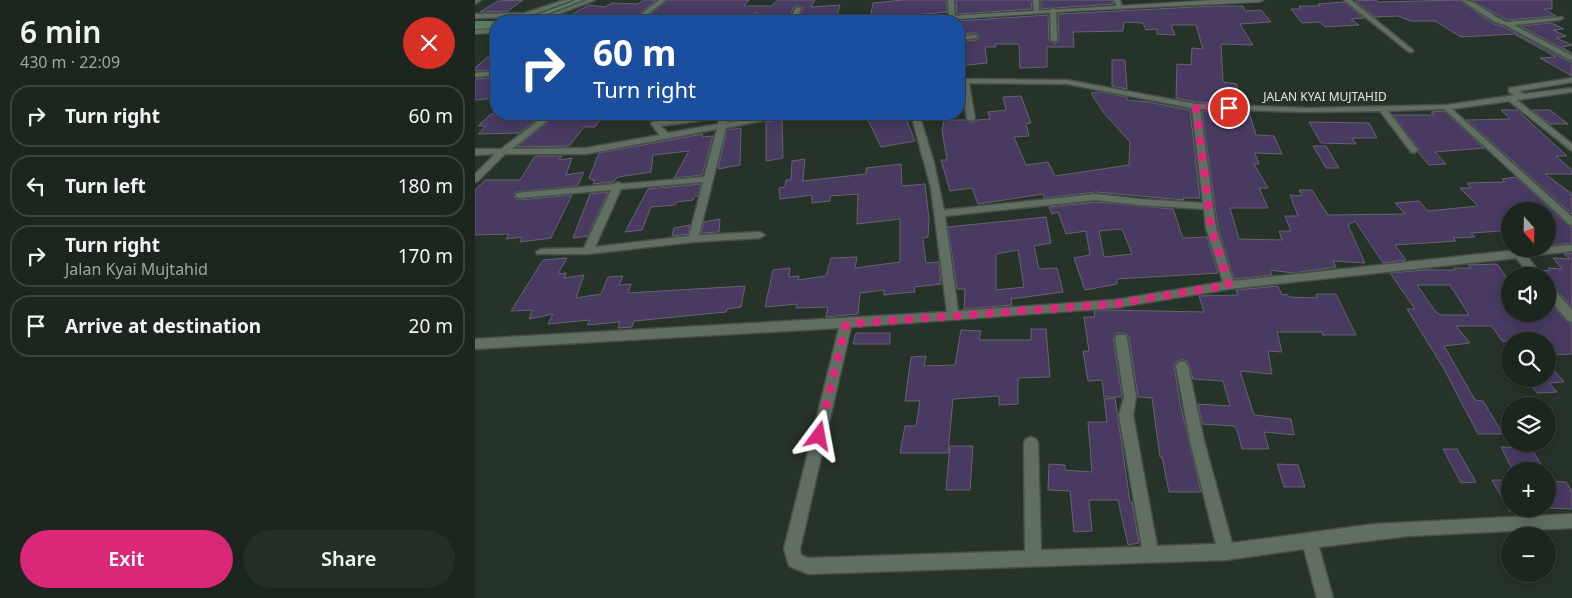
<!DOCTYPE html>
<meta charset="utf-8">
<style>
body{margin:0;font-family:"Noto Sans",sans-serif;background:#252e27;color:#f1f3f6;height:100vh;display:flex;flex-direction:column;font-size:19px;white-space:nowrap}
*{box-sizing:border-box;margin:0}
p{font-size:16px;color:#a0a5a4}
.icon{flex:none;width:28px;height:28px;fill:none;stroke:currentColor;stroke-width:2;stroke-linecap:round;stroke-linejoin:round}
.map{position:relative;flex:1;overflow:hidden}
.sheet{display:flex;flex-direction:column;background:#1c261e;width:475px}
.sheet>*{flex:none}
.guide{position:absolute;left:15px;top:15px;width:475px;height:105px;border-radius:20px;box-shadow:0 2px 12px #0003,0 0 0 1px #3a433c;background:#1a4fa0;color:#fff;overflow:hidden}
.needle{width:32px;rotate:160deg}
.fabs{position:absolute;left:1026px;top:202px;display:grid;gap:10px}
.fabs a{display:grid;place-items:center;width:55px;height:55px;border-radius:50%;background:#1c261e;box-shadow:0 2px 12px #0003,0 0 0 1px #3a433c;font-size:25px}
.pin{position:absolute;display:grid;place-items:center;width:42px;height:42px;color:#fff;margin:-21px;border:2px solid #fff;border-radius:50%;box-shadow:0 1px 5px #0007}
.me{position:absolute;width:55px;margin:-28px;rotate:13deg;stroke-linejoin:round;filter:drop-shadow(0 0 4px #0008)}
.turn{display:flex;align-items:center;gap:18px;height:105px;padding:0 20px;font-size:22px}
.turn .icon{width:65px;height:65px;stroke-width:2.5}
.turn b{display:block;font-size:35px;line-height:42px}
.round{display:grid;place-items:center;flex:none;width:52px;height:52px;border-radius:26px;background:#252e27}
.overview{display:flex;align-items:center;justify-content:space-between;height:85px;padding:0 20px}
h1{font-size:30px;font-weight:600;line-height:38px}
.cta{display:flex;gap:10px;margin-top:auto;padding:10px 20px}
.cta a{flex:1;height:58px;border-radius:30px;background:#db2777;color:#fff;font-size:20px;font-weight:600;line-height:58px;text-align:center}
.cta a+a{background:#252e27;color:#f1f3f6}
ul{padding:0;list-style:none}
li{display:flex;align-items:center;gap:15px;height:62px;margin:0 10px 8px;padding:0 10px;border:2px solid #3a433c;border-radius:20px}
li div{flex:1}
li b{display:block;font-size:19px}
li em{font-style:normal}
main{display:flex;flex:1;min-height:0}
.map>svg:first-child{display:block}
.lines{fill:none;stroke-linecap:round;stroke-linejoin:round}
.river{fill:#587f5f;fill-rule:evenodd}
.building{fill:#483a61;stroke:#686372;fill-rule:evenodd}
.minor-casing{stroke:#455047;stroke-width:3}
.tertiary-casing{stroke:#455047;stroke-width:2}
.minor{fill:#616f63;fill-rule:evenodd}
.tertiary{fill:#616f63;fill-rule:evenodd}
.route{stroke:#db2777;stroke-width:9;stroke-dasharray:0 16.2}
.labels{text-anchor:middle;stroke-width:4;stroke-linejoin:round;paint-order:stroke}
.far-street-label{font-size:12px;fill:#e0e8e1;stroke:#263328}
</style>
<main>
<section class="sheet">
<div class="overview"><div><h1>6 min</h1><p>430 m · 22:09</p></div><a class="round" style="background:#d93025;color:#fff"><svg class="icon" aria-label="close" viewBox="0 0 24 24"><path d="M6 6l12 12M18 6L6 18"/></svg></a></div>
<ul>
<li><svg class="icon" aria-label="right" viewBox="0 0 24 24"><path d="M7 20v-9h11M14 6l5 5-5 5"/></svg><div><b>Turn right</b></div><em>60 m</em></li>
<li><svg class="icon" aria-label="left" viewBox="0 0 24 24"><path d="M17 20v-9H6M10 6l-5 5 5 5"/></svg><div><b>Turn left</b></div><em>180 m</em></li>
<li><svg class="icon" aria-label="right" viewBox="0 0 24 24"><path d="M7 20v-9h11M14 6l5 5-5 5"/></svg><div><b>Turn right</b><p>Jalan Kyai Mujtahid</p></div><em>170 m</em></li>
<li><svg class="icon" aria-label="arrive" viewBox="0 0 24 24"><path d="M6 21V4h12l-3 4 3 4H6"/></svg><div><b>Arrive at destination</b></div><em>20 m</em></li>
</ul>
<div class="cta"><a>Exit</a><a>Share</a></div>
</section>
<div class="map">
<svg width="1097" height="598" viewBox="0 0 1097 598">
<rect width="100%" height="100%" fill="#263328"/>
<g class="lines">
<path class="river" d="M88,0H109L107,3L54,21H33L35,18Z
M0,21H24H21V29L0,31Z"/>
</g>
<path class="building" d="M48,0L33,11L5,12L23,1Z
M168,0H181L155,21H84L114,5L130,7L137,3L163,4Z
M193,0H274L269,6H297L302,0H340L336,7L365,5L361,19L323,20L328,8L322,5L318,8L313,21H283L286,16L281,12L273,21H167Z
M428,0H471L472,12L395,19L398,3Z
M481,0H556L557,9L482,14Z
M566,0H637L639,4L566,9Z
M901,0L903,2L984,0L1019,24L1029,27L1097,63V76L1065,58L1081,57L1039,34L986,37L960,21H936L923,16L900,17L880,1Z
M996,0H1077V9H1069L1081,16L1032,20Z
M869,2L889,18L876,19L884,25L850,27L845,22L827,23L816,9H826L824,6H845L843,4Z
M740,6H768L770,11L786,10L796,22L765,24L778,45L746,44L748,82L762,84V104L721,102L701,98L702,64L716,65L717,48L728,49L721,25H696L700,35L682,34V29L671,30L668,23L649,22L648,31L598,32L599,47H572V67L545,68L544,44H520L521,47H510L512,63L484,66V42L502,40L504,36L500,33L484,34V21H482L573,15L574,40L580,44L584,40L583,14Z
M1076,23L1089,29L1078,30L1091,36L1081,38L1097,45L1087,47L1097,54L1045,26Z
M21,50V64L16,70L0,71V68Z
M637,60H650L652,89L637,86Z
M21,77V98L0,100V79Z
M626,92L652,97V100L673,102L715,110L725,198H708L709,200L621,192L569,198L568,194L503,204L497,188L475,191L466,160H472L467,130L469,120H491L497,123L502,120L515,119L513,112L531,110L528,97L546,96L556,123L551,124L554,136L539,137L551,165L573,162L580,176L654,165L655,142L628,112L616,93Z
M1026,110H1042L1092,156H1081L1097,170V174H1070L1097,194V214L992,120L1035,119Z
M1057,110H1075L1093,124H1075Z
M727,111L774,112L781,135L799,136L807,154L780,153L784,164H779L793,188H784L793,208H755L764,239L807,240L804,231H816L810,216H823L815,195L827,196L824,190H837L853,215L930,214L920,203L944,201L953,211L1003,206L985,188H996L992,183L1030,182L1027,179L1041,177L1093,225L1097,227V243L1079,245L1072,239V211H1035V239L1026,231L996,233L1000,237L978,238L981,241L920,245L931,260L908,263L880,221L873,225L890,263L858,261L861,267L818,273L795,270L797,275L759,279L743,228Z
M969,111L1009,148L960,152L971,164L954,165L943,152L944,149L918,115H959L956,112Z
M16,114H69L44,133L3,134L11,126H3Z
M83,114H129L120,127H109L94,146L42,147Z
M390,114H429L440,141L406,147Z
M307,120L308,158L291,161V122Z
M834,122L894,123L902,138H877L881,144L846,143Z
M266,128L265,165L243,169L252,130Z
M228,134L227,137L238,136L227,175L199,178L214,151L178,155L176,172L143,177L138,182L118,184L120,181L114,178L124,153Z
M838,146H851L864,168H851Z
M60,156H87L84,160L97,158L91,175L109,172L102,186L40,192L39,198L44,200L97,195L76,238L45,242L47,237L31,239L34,234L0,235V190L10,180H45Z
M330,159L328,181L391,174V168L426,164L427,186L450,184L454,219L453,237L448,238L451,263L464,262L466,284L439,287L440,292L428,293L409,295V290L385,293L383,314L351,317L353,307L321,308L322,304L290,307L298,270L315,268L314,277L324,276L323,280L351,276L356,258L382,257L380,268L425,262V219L382,224L383,194L355,196V201L337,203V195L305,199L304,188L310,187L311,180H316L317,161Z
M226,184L223,196H220L218,200L202,202L200,205L176,207L167,230L150,232L173,189Z
M133,192L113,236L98,238L115,194Z
M621,202L698,209L708,238L732,237L743,273L642,279V284L610,290L599,258L615,255L611,231L591,234L583,212L577,214L574,207ZM647,229L657,254L629,257L624,231Z
M571,217L576,243L559,246L564,269L582,268L588,292L536,299L537,305L489,309L490,289H482L473,227ZM543,250L549,287L521,290V254Z
M245,219L244,232L226,233L229,222Z
M215,225L213,234L197,236L199,228Z
M1097,253V307L1077,285L1072,283V276H1069L1066,271L1075,270L1073,268L1087,269L1078,258L1095,259L1089,254Z
M92,258L83,274L91,273L89,278L109,275L101,298L126,294L133,277L148,276L144,285L156,284L153,293L270,286L266,307L252,309L251,312L159,321L157,327L143,328L145,322L112,325L115,320L73,324L78,314L54,319L57,310L36,311L68,260Z
M1022,264L1035,282V314H1072V300L1092,322L1097,324V354L1072,355V341H1027L1017,326H981L995,343L969,346L1000,400L1008,401L1028,434H1003L969,369L932,309H940L915,273L949,270H980L979,268H996L993,265ZM942,285H975L994,315H966L961,312Z
M803,286L807,295L812,294L814,297L842,298L841,294H861L881,335H848L847,332H802L807,352L793,351L797,374L765,371L779,415L816,419L819,435L789,432L794,449H767L762,430L759,426L727,424L723,404L755,406L748,381L718,379L713,362L708,359L702,361L699,366L705,403L726,492H694L687,457H685L677,398L663,397L654,337L650,333H642L638,338L647,397H629L627,380L613,381L608,351H614L609,317H620L619,311L633,310L729,312L724,296L763,295L761,290Z
M556,329H571L575,377L543,378V404L524,405V396L478,399L473,453H425L430,426H441L445,401H430L436,357L451,356L449,366L480,365L486,330L506,331L504,340H556Z
M381,333H415V344H378Z
M1072,362L1089,382L1074,383L1082,392L1062,393L1051,379H1071L1072,381Z
M640,398L655,502H657L664,543L653,545L643,500H614L617,531L599,532L595,491L573,490L574,464L590,465V470L617,472L613,422H632L629,399Z
M475,446H498L495,490H471Z
M1026,447L1056,448L1069,469H1037Z
M968,449H982L1001,482L986,483Z
M802,464L823,465L830,487H809Z
M1017,480H1035V512Z
M1072,481L1091,482L1097,491V509L1072,508Z"/>
<g class="lines">
<g class="minor-casing">
<path id="minor" d="M0,0H6L0,4Z
M89,0H98L51,17L0,18V14L50,13Z
M112,0H120L69,20L64,19Z
M184,0H191L164,21H157Z
M473,0H479L480,21H474Z
M558,0H564V12L559,11Z
M639,0H645L647,8H643Z
M869,0H876L938,50V52H934Z
M986,0C1003,0 1016,17 1032,22L1087,17L1088,18L1085,20L1039,25L1097,56V61L1030,25L1020,22Z
M323,7L326,9L321,21H315L320,9Z
M578,8L581,10L582,40L579,42L576,40L575,10Z
M281,14L284,16L281,21H275Z
M500,35L502,36V38L484,40V36Z
M21,71V75L0,77V73Z
M1097,78V82L1044,91L1049,94L1097,88V92L1042,100L1097,144V151L1034,101L977,109L1097,217V225L1094,224L969,109L913,111L943,150L939,153L936,152L905,111L833,112L725,109L741,228L758,281L1043,250L1072,249V247L1097,245V251L1052,256L1067,276H1056L1041,258L754,289L639,308L376,327L325,549L326,555L333,558L550,551L549,443L551,439L556,437L561,439L563,443L566,550L667,547L644,415L649,397L640,338L642,335H650L652,338L661,397L658,415L682,546L741,544L715,441L701,366L703,363L707,361L711,363L713,366L729,441L757,543L900,524L1097,514V528L933,536L844,547L858,598H842L829,549L751,560L333,574L314,566L309,549L364,328L0,349V339L472,312L456,188L436,114H444L459,163L469,210L621,194L664,199L728,203L717,108L592,84L494,83L500,119L496,121L492,119L487,83H484V79L592,80L721,104L833,108L971,105L1040,95L1034,92V88ZM621,200L664,205L729,209L731,228L748,282L639,300L483,311L470,216Z
M72,114H81L37,149L111,148L185,135L176,124L177,122L241,114H262L261,116L253,117L252,123L300,114H316L312,116L251,128L224,235L285,232L290,235L285,238L218,242L113,254H62L61,252L66,249L109,248L136,190L44,198L41,197V193L139,184L143,182L147,184L229,177L242,129L111,154H30L3,181L0,182V174L20,154L0,155V149H26ZM245,118L243,124L193,133L186,126ZM228,182L214,236L120,247L146,189Z
M1072,285L1076,286L1097,310V322L1093,321L1072,297Z"/>
</g>
<g class="tertiary-casing">
<path id="tertiary" d="M739,0H789L785,2L598,11L455,21H421L425,19Z
M21,29V33L0,34V30Z"/>
</g>
<use href="#minor" class="minor"/>
<use href="#tertiary" class="tertiary"/>
</g>
<g class="lines">
<path class="route" d="M344,436L371,324L639,304L754,285L736,228L721,106L754,108"/>
</g>
<g class="labels">
<g class="far-street-label">
<text x="850" y="101">JALAN KYAI MUJTAHID</text>
</g>
</g>
</svg>
<div class="fabs">
<a><svg class="needle" viewBox="-14 -14 28 28"><path d="M0-13l5 13h-10z" fill="#e53935"/><path d="M0 13l5-13h-10z" fill="#a0a5a4"/></svg></a>
<a><svg class="icon" aria-label="sound" viewBox="0 0 24 24"><path d="M4 9h4l5-4v14l-5-4H4zM17 9q2 3 0 6"/></svg></a>
<a><svg class="icon" aria-label="search" viewBox="0 0 24 24"><circle cx="10" cy="10" r="6"/><path d="M15 15l6 6"/></svg></a>
<a><svg class="icon" aria-label="layers" viewBox="0 0 24 24"><path d="M12 4l9 5-9 5-9-5zM3 14l9 5 9-5"/></svg></a>
<a>+</a>
<a>−</a>
</div>
<div class="pin" style="left:754px;top:108px;background:#d93025"><svg class="icon" aria-label="arrive" viewBox="0 0 24 24"><path d="M6 21V4h12l-3 4 3 4H6"/></svg></div>
<svg class="me" style="left:344px;top:436px" viewBox="-20 -20 40 40"><path d="M0-17L14 15 0 8-14 15z" fill="#db2777" stroke="#fff" stroke-width="4"/></svg>
<div class="guide">
<div class="turn"><svg class="icon" aria-label="right" viewBox="0 0 24 24"><path d="M7 20v-9h11M14 6l5 5-5 5"/></svg><div><b>60 m</b>Turn right</div></div>
</div>
</div>
</main>
